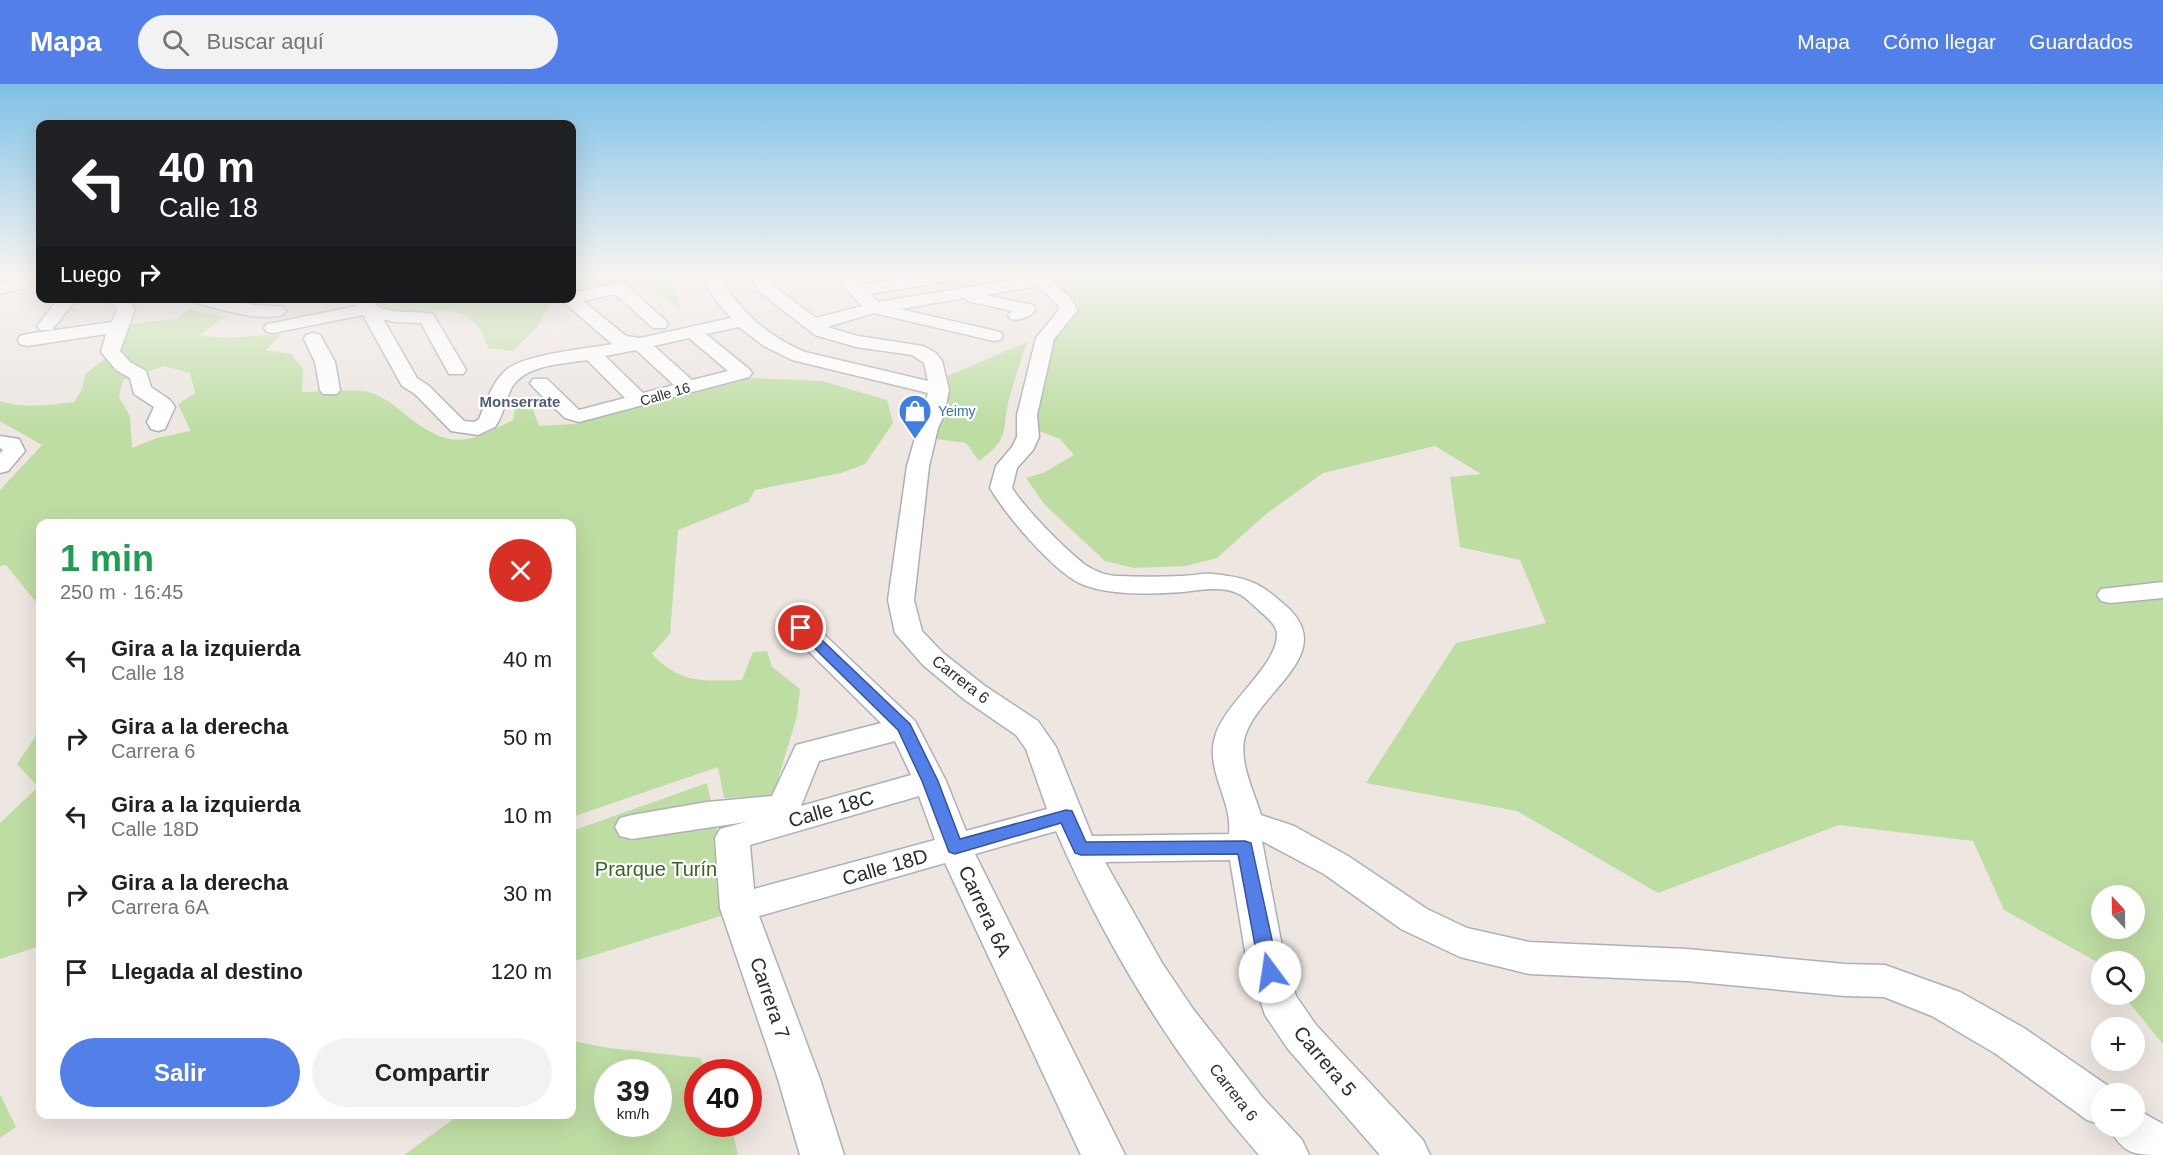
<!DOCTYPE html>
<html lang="es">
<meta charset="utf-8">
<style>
body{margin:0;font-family:Helvetica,sans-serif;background:#f2f2f2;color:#202124;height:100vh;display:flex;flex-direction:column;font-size:22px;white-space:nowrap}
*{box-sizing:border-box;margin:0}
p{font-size:20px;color:#757577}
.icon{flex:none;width:33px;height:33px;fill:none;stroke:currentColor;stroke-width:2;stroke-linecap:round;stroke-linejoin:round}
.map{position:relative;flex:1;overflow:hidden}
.details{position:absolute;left:36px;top:435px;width:540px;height:600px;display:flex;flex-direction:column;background:#fff;border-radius:12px;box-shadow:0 6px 24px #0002}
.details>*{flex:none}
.banner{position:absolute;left:36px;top:36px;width:540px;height:183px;border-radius:12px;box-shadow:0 6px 24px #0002;background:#202124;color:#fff;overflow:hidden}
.needle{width:39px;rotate:338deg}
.fabs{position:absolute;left:2091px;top:801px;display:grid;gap:12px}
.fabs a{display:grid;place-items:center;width:54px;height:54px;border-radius:50%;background:#fff;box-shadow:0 6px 24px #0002;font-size:30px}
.speed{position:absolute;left:594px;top:975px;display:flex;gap:12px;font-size:30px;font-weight:700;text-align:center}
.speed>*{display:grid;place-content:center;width:78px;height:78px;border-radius:50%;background:#fff;box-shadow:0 6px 24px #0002;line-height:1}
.speed small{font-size:15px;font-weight:400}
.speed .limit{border:9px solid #d22;background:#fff;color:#111}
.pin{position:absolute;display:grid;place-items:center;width:51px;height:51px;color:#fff;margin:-26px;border:3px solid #fff;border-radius:50%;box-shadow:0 2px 6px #0007}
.me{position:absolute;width:66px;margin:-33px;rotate:346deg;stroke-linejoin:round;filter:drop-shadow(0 0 4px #0008)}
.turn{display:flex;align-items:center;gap:21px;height:126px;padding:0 24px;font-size:27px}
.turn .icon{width:78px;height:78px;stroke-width:2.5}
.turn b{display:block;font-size:42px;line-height:51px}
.then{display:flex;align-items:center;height:57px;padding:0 24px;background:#0003;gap:12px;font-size:22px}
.round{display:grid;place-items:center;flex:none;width:63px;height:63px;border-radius:32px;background:#f2f2f2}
.overview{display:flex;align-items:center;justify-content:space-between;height:102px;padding:0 24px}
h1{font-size:36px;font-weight:800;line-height:45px;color:#1e9e55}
.action{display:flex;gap:12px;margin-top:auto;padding:12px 24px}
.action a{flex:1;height:69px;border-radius:36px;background:#537fe8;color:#fff;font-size:24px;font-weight:800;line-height:69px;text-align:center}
.action a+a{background:#f2f2f2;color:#202124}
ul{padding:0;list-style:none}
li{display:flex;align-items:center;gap:18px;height:78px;padding:0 24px}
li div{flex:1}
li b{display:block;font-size:22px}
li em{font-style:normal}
header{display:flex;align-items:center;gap:36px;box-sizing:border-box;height:84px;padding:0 30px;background:#537fe8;color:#fff}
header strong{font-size:28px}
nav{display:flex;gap:33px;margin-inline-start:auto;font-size:21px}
.search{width:420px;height:54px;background:#f2f2f2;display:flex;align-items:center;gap:15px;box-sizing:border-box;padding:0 21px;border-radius:33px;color:#757577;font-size:22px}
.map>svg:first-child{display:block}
.green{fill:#bedda3;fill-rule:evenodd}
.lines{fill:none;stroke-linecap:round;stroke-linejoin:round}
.minor-casing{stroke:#adb0b7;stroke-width:3}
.minor{fill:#fff;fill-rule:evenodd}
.route{fill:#537fe8;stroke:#365397;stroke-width:1.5}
.labels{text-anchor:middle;stroke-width:4.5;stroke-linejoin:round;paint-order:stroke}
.far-street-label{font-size:14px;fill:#2d2d2d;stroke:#fff}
.far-shop-label{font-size:14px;fill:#366cbe;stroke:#fff;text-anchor:start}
.far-neighbourhood-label{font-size:15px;font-weight:bold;fill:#515d79;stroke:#fff}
.street-label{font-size:16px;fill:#2d2d2d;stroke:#fff}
.near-street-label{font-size:20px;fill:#2d2d2d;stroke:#fff}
.near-park-label{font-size:20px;fill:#386423;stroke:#fff}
</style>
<header>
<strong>Mapa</strong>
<div class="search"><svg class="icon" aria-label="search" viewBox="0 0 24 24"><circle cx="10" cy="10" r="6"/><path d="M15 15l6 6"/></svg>Buscar aquí</div>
<nav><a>Mapa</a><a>Cómo llegar</a><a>Guardados</a></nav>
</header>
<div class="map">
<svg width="2163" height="1071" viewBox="0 0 2163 1071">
<rect width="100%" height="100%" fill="#ede6e1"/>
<path class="green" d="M572,190H672L673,204L681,225L642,199L572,209Z
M1044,190H2163V960L2123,911L2134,910V878H2102L2101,884L2097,878L2004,826L1973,757L1839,741L1658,809L1517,727L1366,699L1456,559L1546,539L1520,476L1460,463L1450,393L1481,390L1435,362L1323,389L1266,430L1217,474L1186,482L1134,484L1105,477L1044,420L1026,394L1043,389L1074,371L1060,355L1037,346L1035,319L1051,275L1054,253L1073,235L1078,223L1067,209ZM2102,812H2134V844H2102Z
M369,214L553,215L537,244L512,267L488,264L481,246L467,232L452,227L394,228L374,223Z
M189,225L225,233L200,251L225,254L281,250L266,266L291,270L303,285L302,308C318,308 359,304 372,309C385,314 397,323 407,332C451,366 466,360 513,336L515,322L532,323L539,342L575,340L751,294L822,297L887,316L893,339L865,380L841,389L755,406L748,418L678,446L670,550L652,570C680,600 704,597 742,596L753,568L767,567L772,583L800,605L797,632L773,712L724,714L718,683L572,733V440H40V523L6,481L0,482V406L42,361L0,337V317C24,325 49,321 74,318L82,305L85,290L113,269L131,240L176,235ZM164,282L190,289L195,309L178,320L191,347L157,354L132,364L130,332L119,313L123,296Z
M1027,258C1021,276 1015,294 1010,312C1000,346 1013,353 979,377L966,359L936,355C940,332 950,315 948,292Z
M40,636V862L0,875V739L38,703L17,680L35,653Z
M707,699L734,828L572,878V747Z
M572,957L609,964L700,974L708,988H698V1040H731L738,1071H404L459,1031L572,1030ZM608,988H658V1040H608Z
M0,1010L16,1043L0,1054Z"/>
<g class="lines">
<g class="minor-casing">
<path id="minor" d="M28,190H40V196L28,203L0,210V200Z
M703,190H719V194C742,228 767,252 805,268L928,297L924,279L912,271L856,263L815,251L757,206L751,190H767L771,200L816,234L862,222L832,190H849L861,201L932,190H967L959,195L870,210L878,218L1030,193L1028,190H1045L1072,215L1077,227L1054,255L1037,331L1039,353L1033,366L1017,384L1012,404C1027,427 1063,463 1084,480C1094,487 1106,492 1118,492C1139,493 1161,493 1182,492C1192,492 1203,489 1213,490C1249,494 1259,498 1286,522C1339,569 1259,607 1245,652C1238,677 1254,708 1261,731L1294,742L1348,772L1427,825L1467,844L1529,858L1687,865L1845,880L1885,881L1960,908L2024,944L2117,1008L2102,1010V1041L2087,1036L1996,970L1932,932L1884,913L1845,912L1687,897L1529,890L1460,873L1401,845L1324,790L1262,757L1284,873L1296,912L1316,941L1423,1056L1430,1071H1380L1288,965L1265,931L1246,873L1230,776L1105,778L1162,879L1193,925L1263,1014L1302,1056L1309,1071H1259C1175,975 1107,864 1056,747L975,770L1125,1071H1081L945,779L759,832L820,995L844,1071H800L778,995L720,824L715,754L720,745L746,738L632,755L620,752L615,743L620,734L632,731L707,718L772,712L796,661L881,639L791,550L787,544L791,538L801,536L811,538L915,637L946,697L966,747L1047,725L1026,665L1016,651L965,616L923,581L895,549L888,516L907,382L928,309L792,276L764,262L739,243L706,250L749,285L752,289L749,293L579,338L565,334L533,303L530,299L533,295H547L579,326L625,314L587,276C564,280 526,280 512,303C505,316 504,331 495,343L478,351L451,347L415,310L402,302L363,231L273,249L267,248L264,244L267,240L273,239L357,222L352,214H369C382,234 413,225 433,230L466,286L463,290H449L421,239L395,238L383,235L417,294L429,302L464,337L474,338L479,335C486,319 491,300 505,287C523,270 586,265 612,260L566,220L563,216L572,214V209L619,199L625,200L665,236L668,240L665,244H653L615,210L583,217L626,252L640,254L731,234C721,222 705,205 703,190ZM1038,202L1058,221L1059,226L1036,254L1017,331V353L1012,363L996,382L990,404C1005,430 1056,491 1084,501C1114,512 1152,510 1183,508C1201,506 1220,502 1237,509C1246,513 1254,522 1262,529C1268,534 1277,542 1277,550C1278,582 1224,619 1215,653C1205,687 1233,717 1229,750L1092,752L1056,663L1038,637L985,602L943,569L922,547L914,516L929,382L938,344L944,331L949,306L942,277L936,269L923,262L858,252L827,243L874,229L994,257L1000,256L1003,252L1000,248L900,225L965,214L967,217L1012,227L1008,231L1011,235C1020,237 1030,233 1036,225L1033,221L985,211ZM689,254L728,287L692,296L654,262ZM636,266L674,301L643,309L605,272ZM895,657L911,691L801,722L819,677ZM919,712L935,756L754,805L750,761Z
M59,214H77L52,246H40L37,242Z
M108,214H126L135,225L120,267L130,278L146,287L151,303L170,316L175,323L165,345L158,347L151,345L147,338L154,323L134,310L130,294L116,286L101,268L106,250L27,262L20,260L18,256L20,252L27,250L112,238L117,226Z
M190,214H225L254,221L283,223L286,227L283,231C255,238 219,224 192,218Z
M313,249L320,251L335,278L340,306L337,310H323L320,306L315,278L304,255L306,251Z
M0,352L19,355L25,367L8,387L0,389V369L3,366L0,364Z
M2163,498V514L2110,519L2101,517L2097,511L2101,505Z
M2134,1024L2163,1040V1071C2135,1071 2122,1071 2109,1042H2134Z"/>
</g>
<use href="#minor" class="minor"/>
</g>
<linearGradient id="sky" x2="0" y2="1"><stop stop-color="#7ec1e6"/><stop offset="0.56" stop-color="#f7f4f2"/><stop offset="1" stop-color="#f7f4f2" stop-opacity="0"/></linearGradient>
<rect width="2163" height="340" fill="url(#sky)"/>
<path class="route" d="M801,540L806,541L910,640L938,697L960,755L1066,726L1072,727L1086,758L1245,757L1251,759L1279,888L1277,894L1270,896L1263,894L1260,888L1238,770L1081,771L1075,769L1061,739L955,770L949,768L922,697L898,646L797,547L795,544Z"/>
<defs>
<g id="shop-pin" transform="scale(1.725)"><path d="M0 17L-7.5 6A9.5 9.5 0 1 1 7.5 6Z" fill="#3f7fe0" stroke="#fff"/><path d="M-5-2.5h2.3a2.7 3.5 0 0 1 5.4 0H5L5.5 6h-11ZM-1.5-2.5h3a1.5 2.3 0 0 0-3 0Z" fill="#fff"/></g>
</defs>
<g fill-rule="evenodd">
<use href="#shop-pin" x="915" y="327"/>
</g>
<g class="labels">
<g class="far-street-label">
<text transform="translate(665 310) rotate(-16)" y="5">Calle 16</text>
</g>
<g class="far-shop-label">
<text x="938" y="332">Yeimy</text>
</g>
<g class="far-neighbourhood-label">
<text x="520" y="323">Monserrate</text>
</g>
<g class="street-label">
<text transform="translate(961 595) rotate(38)" y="6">Carrera 6</text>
<text transform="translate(1234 1008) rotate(52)" y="6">Carrera 6</text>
</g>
<g class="near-street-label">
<text transform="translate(831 725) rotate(-16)" y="7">Calle 18C</text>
<text transform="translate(885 783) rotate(-16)" y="7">Calle 18D</text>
<text transform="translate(985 827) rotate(65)" y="7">Carrera 6A</text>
<text transform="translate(770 914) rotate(71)" y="7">Carrera 7</text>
<text transform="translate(1325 977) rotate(50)" y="7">Carrera 5</text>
</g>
<g class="near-park-label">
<text x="656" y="792">Prarque Turín</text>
</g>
</g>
</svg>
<div class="fabs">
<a><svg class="needle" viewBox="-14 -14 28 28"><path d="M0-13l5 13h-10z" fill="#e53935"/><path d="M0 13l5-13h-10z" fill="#757577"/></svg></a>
<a><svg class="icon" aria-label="search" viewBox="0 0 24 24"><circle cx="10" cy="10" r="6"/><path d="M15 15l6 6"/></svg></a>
<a>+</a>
<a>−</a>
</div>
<div class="speed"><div>39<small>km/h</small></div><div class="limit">40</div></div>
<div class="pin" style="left:801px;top:544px;background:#d93025"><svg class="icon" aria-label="arrive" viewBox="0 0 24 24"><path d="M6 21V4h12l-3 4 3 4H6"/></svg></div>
<svg class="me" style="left:1270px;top:888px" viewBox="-20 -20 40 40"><circle r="19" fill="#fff"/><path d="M0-13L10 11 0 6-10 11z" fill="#537fe8"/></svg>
<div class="banner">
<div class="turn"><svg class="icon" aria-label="left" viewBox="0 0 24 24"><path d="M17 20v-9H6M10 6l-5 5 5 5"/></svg><div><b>40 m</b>Calle 18</div></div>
<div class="then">Luego<svg class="icon" aria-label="right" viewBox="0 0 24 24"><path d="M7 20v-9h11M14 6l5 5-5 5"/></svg></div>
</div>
<section class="details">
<div class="overview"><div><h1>1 min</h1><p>250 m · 16:45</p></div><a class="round" style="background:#d93025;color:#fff"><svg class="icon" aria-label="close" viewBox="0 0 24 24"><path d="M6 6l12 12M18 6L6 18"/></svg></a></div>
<ul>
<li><svg class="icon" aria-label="left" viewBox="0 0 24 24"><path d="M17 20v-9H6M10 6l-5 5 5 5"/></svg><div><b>Gira a la izquierda</b><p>Calle 18</p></div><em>40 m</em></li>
<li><svg class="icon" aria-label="right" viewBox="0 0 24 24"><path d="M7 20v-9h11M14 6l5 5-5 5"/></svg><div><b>Gira a la derecha</b><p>Carrera 6</p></div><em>50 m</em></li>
<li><svg class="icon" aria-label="left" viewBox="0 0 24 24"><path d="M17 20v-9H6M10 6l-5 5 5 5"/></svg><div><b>Gira a la izquierda</b><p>Calle 18D</p></div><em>10 m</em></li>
<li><svg class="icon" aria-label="right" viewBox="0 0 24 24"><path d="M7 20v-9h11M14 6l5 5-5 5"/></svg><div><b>Gira a la derecha</b><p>Carrera 6A</p></div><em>30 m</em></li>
<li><svg class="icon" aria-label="arrive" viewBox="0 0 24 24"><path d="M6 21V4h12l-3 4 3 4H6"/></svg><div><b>Llegada al destino</b></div><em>120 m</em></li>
</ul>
<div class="action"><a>Salir</a><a>Compartir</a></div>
</section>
</div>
